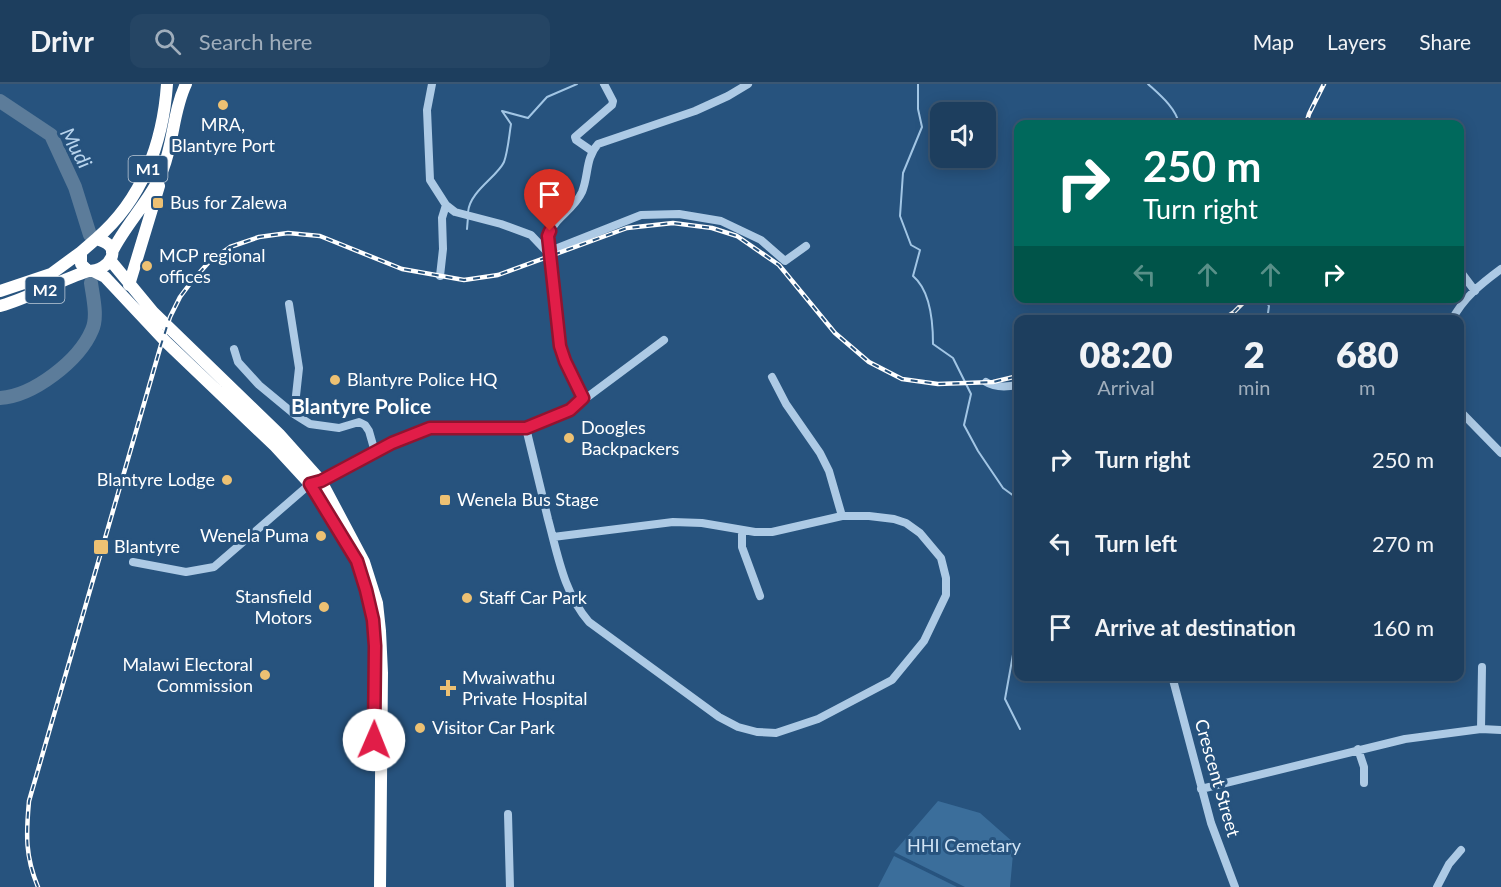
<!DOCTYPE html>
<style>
body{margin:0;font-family:Lato,sans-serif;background:#254564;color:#f1f3f6;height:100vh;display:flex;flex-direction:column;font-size:22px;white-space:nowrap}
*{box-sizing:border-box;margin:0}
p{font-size:20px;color:#a0aebc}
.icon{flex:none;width:33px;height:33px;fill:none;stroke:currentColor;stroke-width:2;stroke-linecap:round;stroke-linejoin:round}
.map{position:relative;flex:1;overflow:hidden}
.panel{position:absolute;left:1014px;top:231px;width:450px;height:366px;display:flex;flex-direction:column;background:#1d3e5e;border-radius:12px;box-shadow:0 3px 15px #0003,0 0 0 2px #3b5773}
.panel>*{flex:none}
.guide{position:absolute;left:1014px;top:36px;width:450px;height:183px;border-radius:12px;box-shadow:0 3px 15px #0003,0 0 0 2px #3b5773;background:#00695c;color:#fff;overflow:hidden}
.controls{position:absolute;left:930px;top:18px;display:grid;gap:12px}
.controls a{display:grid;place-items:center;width:66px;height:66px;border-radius:12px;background:#1d3e5e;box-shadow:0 3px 15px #0003,0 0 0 2px #3b5773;font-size:30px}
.pin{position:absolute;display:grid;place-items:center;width:51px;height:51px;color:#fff;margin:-62px -26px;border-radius:50% 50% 50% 0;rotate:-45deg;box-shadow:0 0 6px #0007}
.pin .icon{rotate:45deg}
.me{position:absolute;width:66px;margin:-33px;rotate:1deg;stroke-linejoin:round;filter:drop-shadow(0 0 4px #0008)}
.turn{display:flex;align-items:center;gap:21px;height:126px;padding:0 30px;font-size:27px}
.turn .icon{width:78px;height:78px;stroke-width:2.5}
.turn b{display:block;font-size:42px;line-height:51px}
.lanes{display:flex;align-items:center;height:57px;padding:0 30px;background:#0003;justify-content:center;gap:30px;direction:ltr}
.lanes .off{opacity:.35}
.eta{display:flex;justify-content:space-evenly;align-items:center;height:102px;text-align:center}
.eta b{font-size:36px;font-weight:800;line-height:42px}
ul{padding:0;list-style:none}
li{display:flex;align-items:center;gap:18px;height:84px;padding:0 30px}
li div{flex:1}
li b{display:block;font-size:22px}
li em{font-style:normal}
header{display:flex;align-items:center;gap:36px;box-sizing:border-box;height:84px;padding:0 30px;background:#1d3e5e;border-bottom:2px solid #3b5773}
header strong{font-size:28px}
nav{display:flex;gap:33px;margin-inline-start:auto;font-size:21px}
.search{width:420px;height:54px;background:#254564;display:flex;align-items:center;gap:15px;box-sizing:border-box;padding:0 21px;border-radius:12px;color:#a0aebc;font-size:22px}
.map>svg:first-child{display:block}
.green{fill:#3b6e9b}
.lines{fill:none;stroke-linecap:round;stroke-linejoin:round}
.stream{stroke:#a2c6e5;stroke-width:2}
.river{stroke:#5c7c9a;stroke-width:14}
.minor{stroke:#adcae5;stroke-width:8}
.highway{stroke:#fff;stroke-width:12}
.rail-casing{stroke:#fff;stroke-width:4.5}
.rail{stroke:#27537e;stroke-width:2;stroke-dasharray:7;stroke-linecap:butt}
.route-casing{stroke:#92132f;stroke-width:15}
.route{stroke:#e11d48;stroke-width:10}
.poi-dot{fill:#edc173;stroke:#27537e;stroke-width:2}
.labels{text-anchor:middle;stroke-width:6;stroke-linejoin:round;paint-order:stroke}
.shield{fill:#27537e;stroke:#becbd8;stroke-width:1.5}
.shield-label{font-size:16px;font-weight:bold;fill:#fff}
.poi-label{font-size:18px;fill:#fff;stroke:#27537e;text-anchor:start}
.street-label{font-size:18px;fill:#fff;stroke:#27537e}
.park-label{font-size:18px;fill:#d0e3f4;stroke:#27537e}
.water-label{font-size:20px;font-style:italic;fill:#b8d4ed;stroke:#27537e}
.quarter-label{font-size:21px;font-weight:bold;fill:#fff;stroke:#27537e}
</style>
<header>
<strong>Drivr</strong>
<div class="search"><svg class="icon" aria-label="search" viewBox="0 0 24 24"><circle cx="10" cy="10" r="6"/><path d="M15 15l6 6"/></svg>Search here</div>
<nav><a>Map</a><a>Layers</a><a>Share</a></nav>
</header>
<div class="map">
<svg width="1501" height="803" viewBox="0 0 1501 803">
<rect width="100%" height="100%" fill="#27537e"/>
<path class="green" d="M938,717L980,729L1014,759L1010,803H965L894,768Z
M894,772L957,803H878Z"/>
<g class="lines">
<path class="stream" d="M918,0V25L922,43L903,89L900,132L911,161L920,166L913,192C931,207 933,238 933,260L953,274L971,310L964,341L978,367L1003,404L1018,415
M1148,0C1160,11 1176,24 1179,40
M468,128C470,107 497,93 504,78C508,67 509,52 511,40L502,27L528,34L547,13L577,0
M467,145L468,133
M1263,214L1269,222L1267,236
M1018,553L1014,565L1005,615L1020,645"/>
<path class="river" d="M0,17L51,51L75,103L90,151
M0,314C33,312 79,277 92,246C98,233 93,213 91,199"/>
<path class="minor" d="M432,0L427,26L430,96L446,121L455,128L501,140L531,151L550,171
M592,67L576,56L575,53L612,21L613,17L604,0
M550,167L641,131L679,130L721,137L761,156L785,177L806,162
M1460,187L1475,207
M440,192L443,165L442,134L446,121
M289,220L299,284L294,330
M1452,236C1463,214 1482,199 1501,185
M234,265L238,278L259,301L294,330L310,340L339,344L359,338L365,341L369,347L375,368
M772,293L786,320L820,369L829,387L842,432
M986,298C995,304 1007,303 1018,301
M583,314L565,277L560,262L548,152C554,134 574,126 582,108C589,91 585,75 598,60L695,27L728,12L748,0
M1460,327L1501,369
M526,344C533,374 541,405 548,435C558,472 564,509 589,538L719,633L738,643L757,648L776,649L818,635L892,596L924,557L946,511V494L941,474L920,449L906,439L894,435L869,432H842L772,448H755L702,439L673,438L553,453
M742,447V463L760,512
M133,478L186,488L214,483L310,400L321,397L410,350L430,344H526L570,326L664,256
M1172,592L1211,739L1235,803
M1481,645L1482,583
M1358,665L1364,683V699
M1201,705L1405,655L1481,645L1501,646
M508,730L510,803
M1437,803L1449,780L1461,766"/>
<path class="highway" d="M96,155C142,116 163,59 167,0
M96,155C125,161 111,187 88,187L81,180V168Z
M112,168C126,139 152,115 163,85C174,57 173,27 186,0
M110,176L153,228L279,350L321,397L364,478L377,519L380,547L382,589L380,803
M93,187L105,193L166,258L275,362L310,400L338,446
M129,201L159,102
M0,207L51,190L81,168
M0,222C31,213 58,197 88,187"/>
<g class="rail-casing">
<path id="rail" d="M1306,40L1309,30L1324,0
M1222,236L1234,228L1248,214
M38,803C25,772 26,750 29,717L161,261L170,233L180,213L192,197L209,178L230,163L259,153L288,149L320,152L402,185L464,196L498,191L627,144L673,139L712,144L737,152L779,181L835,249L869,278L902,295L938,300L993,298L1018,292"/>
</g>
<use href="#rail" class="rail"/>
</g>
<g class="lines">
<g class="route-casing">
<path id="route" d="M374,656L375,562L373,536L366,506L357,477L310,400L321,397L392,359L430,344H526L570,326L583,314L565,277L560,262L548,152L550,147"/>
</g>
<use href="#route" class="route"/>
</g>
<g class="poi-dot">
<circle cx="223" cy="21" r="6"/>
<rect x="152" y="113" width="12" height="12" rx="3"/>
<circle cx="147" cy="182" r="6"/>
<circle cx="335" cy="296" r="6"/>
<circle cx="569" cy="354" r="6"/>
<circle cx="227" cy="396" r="6"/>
<rect x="439" y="410" width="12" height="12" rx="3"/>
<circle cx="321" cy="452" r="6"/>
<rect x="93" y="455" width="16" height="16" rx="3"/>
<circle cx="467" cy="514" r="6"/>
<circle cx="324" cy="523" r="6"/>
<circle cx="265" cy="591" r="6"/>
<path d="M445 595h6v6h6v6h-6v6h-6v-6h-6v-6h6z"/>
<circle cx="420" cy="644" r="6"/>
</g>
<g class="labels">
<g class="shield">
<rect x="128.5" y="72" width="39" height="26" rx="4.5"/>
<rect x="25.5" y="193" width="39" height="26" rx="4.5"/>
</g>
<g class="shield-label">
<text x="148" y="91">M1</text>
<text x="45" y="212">M2</text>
</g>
<g class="poi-label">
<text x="223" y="47" text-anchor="middle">MRA,<tspan x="223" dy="21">Blantyre Port</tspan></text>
<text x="170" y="125">Bus for Zalewa</text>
<text x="159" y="178">MCP regional<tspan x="159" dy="21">offices</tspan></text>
<text x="347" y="302">Blantyre Police HQ</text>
<text x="581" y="350">Doogles<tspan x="581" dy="21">Backpackers</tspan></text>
<text x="215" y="402" text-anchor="end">Blantyre Lodge</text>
<text x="457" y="422">Wenela Bus Stage</text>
<text x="309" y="458" text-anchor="end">Wenela Puma</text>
<text x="114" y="469">Blantyre</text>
<text x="312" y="519" text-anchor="end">Stansfield<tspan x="312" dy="21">Motors</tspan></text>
<text x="479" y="520">Staff Car Park</text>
<text x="253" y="587" text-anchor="end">Malawi Electoral<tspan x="253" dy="21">Commission</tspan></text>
<text x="462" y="600">Mwaiwathu<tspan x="462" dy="21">Private Hospital</tspan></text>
<text x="432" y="650">Visitor Car Park</text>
</g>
<g class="street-label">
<text transform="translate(1217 694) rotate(74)" y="6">Crescent Street</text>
</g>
<g class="park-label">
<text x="964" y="768">HHI Cemetary</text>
</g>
<g class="water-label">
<text transform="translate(76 64) rotate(61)" y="7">Mudi</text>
</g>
<g class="quarter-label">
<text x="361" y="330">Blantyre Police</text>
</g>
</g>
</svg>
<div class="controls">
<a><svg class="icon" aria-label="sound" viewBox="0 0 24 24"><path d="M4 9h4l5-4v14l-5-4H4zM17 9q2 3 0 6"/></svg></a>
</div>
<div class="pin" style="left:550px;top:147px;background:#d93025"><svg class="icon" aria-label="arrive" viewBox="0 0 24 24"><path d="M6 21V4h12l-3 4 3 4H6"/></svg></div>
<svg class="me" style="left:374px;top:656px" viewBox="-20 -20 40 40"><circle r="19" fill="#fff"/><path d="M0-13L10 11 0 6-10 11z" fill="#e11d48"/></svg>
<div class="guide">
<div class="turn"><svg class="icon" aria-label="right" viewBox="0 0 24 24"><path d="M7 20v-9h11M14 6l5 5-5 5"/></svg><div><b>250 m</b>Turn right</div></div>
<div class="lanes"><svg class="icon off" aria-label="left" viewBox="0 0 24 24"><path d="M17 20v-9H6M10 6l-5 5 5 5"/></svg><svg class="icon off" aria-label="ahead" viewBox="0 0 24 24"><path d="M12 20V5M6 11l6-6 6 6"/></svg><svg class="icon off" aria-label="ahead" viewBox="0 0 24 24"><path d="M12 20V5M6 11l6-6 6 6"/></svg><svg class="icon" aria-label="right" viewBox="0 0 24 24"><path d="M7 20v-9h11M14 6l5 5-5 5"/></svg></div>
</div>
<section class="panel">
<div class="eta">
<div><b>08:20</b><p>Arrival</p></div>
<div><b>2</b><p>min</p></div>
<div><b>680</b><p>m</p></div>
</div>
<ul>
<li><svg class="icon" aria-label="right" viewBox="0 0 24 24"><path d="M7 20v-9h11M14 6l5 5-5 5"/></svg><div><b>Turn right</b></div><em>250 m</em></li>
<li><svg class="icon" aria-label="left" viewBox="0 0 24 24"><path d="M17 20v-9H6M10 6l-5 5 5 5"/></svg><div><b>Turn left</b></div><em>270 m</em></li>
<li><svg class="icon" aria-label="arrive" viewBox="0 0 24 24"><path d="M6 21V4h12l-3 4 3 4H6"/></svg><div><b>Arrive at destination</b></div><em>160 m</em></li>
</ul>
</section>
</div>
